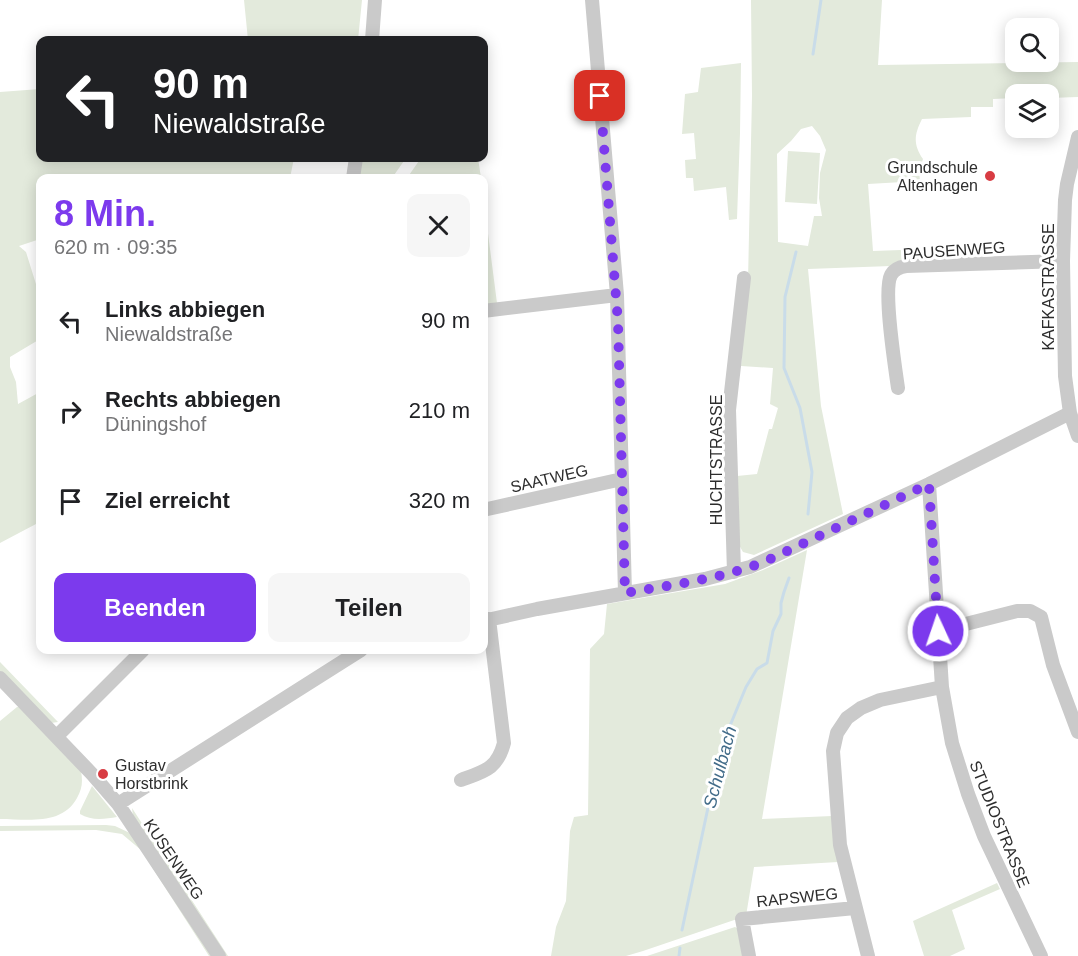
<!DOCTYPE html>
<html lang="de">
<meta charset="utf-8">
<style>
body{margin:0;font-family:Arial,sans-serif;background:#f6f6f6;color:#202124;height:100vh;display:flex;flex-direction:column;font-size:22px;white-space:nowrap}
*{box-sizing:border-box;margin:0}
p{font-size:20px;color:#757577}
.icon{flex:none;width:33px;height:33px;fill:none;stroke:currentColor;stroke-width:2;stroke-linecap:round;stroke-linejoin:round}
.map{position:relative;flex:1;overflow:hidden}
.drawer{position:absolute;left:36px;top:174px;width:452px;height:480px;display:flex;flex-direction:column;background:#fff;border-radius:12px;box-shadow:0 3px 15px #0003}
.drawer>*{flex:none}
.hud{position:absolute;left:36px;top:36px;width:452px;height:126px;border-radius:12px;box-shadow:0 3px 15px #0003;background:#202124;color:#fff;overflow:hidden}
.tools{position:absolute;left:1005px;top:18px;display:grid;gap:12px}
.tools a{display:grid;place-items:center;width:54px;height:54px;border-radius:12px;background:#fff;box-shadow:0 3px 15px #0003;font-size:30px}
.pin{position:absolute;display:grid;place-items:center;width:51px;height:51px;color:#fff;margin:-26px;border-radius:12px;box-shadow:0 3px 9px #0006}
.me{position:absolute;width:66px;margin:-33px;rotate:357deg;stroke-linejoin:round;filter:drop-shadow(0 0 4px #0008)}
.turn{display:flex;align-items:center;gap:21px;height:126px;padding:0 18px;font-size:27px}
.turn .icon{width:78px;height:78px;stroke-width:2.5}
.turn b{display:block;font-size:42px;line-height:51px}
.round{display:grid;place-items:center;flex:none;width:63px;height:63px;border-radius:12px;background:#f6f6f6}
.overview{display:flex;align-items:center;justify-content:space-between;height:102px;padding:0 18px}
h1{font-size:36px;font-weight:600;line-height:45px;color:#7c3aed}
.action{display:flex;gap:12px;margin-top:auto;padding:12px 18px}
.action a{flex:1;height:69px;border-radius:12px;background:#7c3aed;color:#fff;font-size:24px;font-weight:600;line-height:69px;text-align:center}
.action a+a{background:#f6f6f6;color:#202124}
ul{padding:0;list-style:none}
li{display:flex;align-items:center;gap:18px;height:90px;padding:0 18px}
li div{flex:1}
li b{display:block;font-size:22px}
li em{font-style:normal}
.map>svg:first-child{display:block}
.green{fill:#e3eadc;fill-rule:evenodd}
.lines{fill:none;stroke-linecap:round;stroke-linejoin:round}
.stream{stroke:#c9dce9;stroke-width:3}
.minor{stroke:#cacaca;stroke-width:14}
.route{stroke:#7c3aed;stroke-width:10;stroke-dasharray:0 18}
.poi-dot{fill:#d83c43;stroke:#fff;stroke-width:2}
.labels{text-anchor:middle;stroke-width:6;stroke-linejoin:round;paint-order:stroke}
.poi-label{font-size:16px;fill:#2d2d2d;stroke:#fff;text-anchor:end}
.street-label{font-size:16px;fill:#2d2d2d;stroke:#fff}
.water-label{font-size:18px;font-style:italic;fill:#426c89;stroke:#fff}
</style>
<div class="map">
<svg width="1078" height="956" viewBox="0 0 1078 956">
<rect width="100%" height="100%" fill="#fff"/>
<path class="green" d="M244,0H362L358,40H248Z
M751,0H882L878,65L1078,62V97L1049,98L1048,94H1016L1015,98L993,99V107H971V117L922,119C914,135 913,144 923,159L919,171L920,181L868,184L873,251L901,250L902,260L891,266L808,269L821,406L843,514L754,555L743,552L739,545L737,476L757,474L769,429H772L778,408L770,404L773,368L741,366L748,281L752,96ZM812,126L820,136L826,150L820,173L819,198L822,216H814L808,246L778,242L777,154L791,141L801,129Z
M741,63L740,133L737,219L729,220L726,187L694,191L693,178H686L685,160L696,159L694,133L682,134L685,94L698,92L701,68Z
M40,89V158H294L290,178H40V239L19,246L26,252L40,297V339L10,357V367L16,382L18,404L40,392V530L38,531L36,524L0,543V92Z
M788,151L820,153L817,204L785,202Z
M362,158H406L392,178H359Z
M421,158H478L481,178H407Z
M483,195L497,303L483,305Z
M807,550L762,819L832,816L838,862L754,867L746,916L643,951L626,956H551L556,927L566,901L570,831L574,817L588,815L590,649L604,634L607,604L725,584L763,570Z
M0,662L58,722L51,723L0,671Z
M17,707H22L81,771C83,782 82,789 77,798C62,826 26,819 0,819V721Z
M92,786L117,817C105,819 91,821 80,814V811Z
M132,808L228,956H224L133,816Z
M106,825L115,826L132,834L213,956H209L141,850L122,834L96,830L0,831V826Z
M997,883L1000,889L952,910L965,949L950,956H924L913,921Z
M735,927L742,931L746,956H647Z"/>
<g class="lines">
<path class="stream" d="M813,54L821,0
M796,252L785,297L784,368L800,408L812,472L808,514
M682,930L709,803L722,745L746,687L757,669L767,663L773,631L781,614V603L784,592L789,578
M679,956L680,948"/>
<path class="minor" d="M592,0L617,295L625,593
M372,40L375,0
M1078,137L1067,184L1065,200L1063,261L1065,376L1070,413L1078,436
M353,178L356,158
M483,311L617,295
M898,388C895,367 883,290 891,275C894,269 900,267 906,266L1063,261
M929,484L942,687L952,743L968,794L984,836L1041,956
M483,510L622,479
M734,572L729,410L744,278
M483,621L537,609L705,579L750,567L929,484L1070,413
M938,631L1017,611H1030L1041,617L1053,665L1078,732
M0,678L92,774L118,804L219,956
M57,736L143,650
M461,780C485,771 497,769 504,743L489,619
M118,804L361,650
M749,956L742,919L855,908
M868,956L840,845L833,751L837,733L847,718L861,708L880,700L942,687"/>
</g>
<g class="lines">
<path class="route" d="M600,96L618,322L625,593C672,585 720,579 764,562L929,484L938,631"/>
</g>
<g class="poi-dot">
<circle cx="990" cy="176" r="6"/>
<circle cx="103" cy="774" r="6"/>
</g>
<g class="labels">
<g class="poi-label">
<text x="978" y="173">Grundschule<tspan x="978" dy="18">Altenhagen</tspan></text>
<text x="115" y="771" text-anchor="start">Gustav<tspan x="115" dy="18">Horstbrink</tspan></text>
</g>
<g class="street-label">
<text transform="translate(954 250) rotate(-4)" y="6">PAUSENWEG</text>
<text transform="translate(1048 287) rotate(-90)" y="6">KAFKASTRASSE</text>
<text transform="translate(716 460) rotate(-90)" y="6">HUCHTSTRASSE</text>
<text transform="translate(549 478) rotate(-13)" y="6">SAATWEG</text>
<text transform="translate(1000 824) rotate(68)" y="6">STUDIOSTRASSE</text>
<text transform="translate(174 859) rotate(56)" y="6">KUSENWEG</text>
<text transform="translate(797 897) rotate(-6)" y="6">RAPSWEG</text>
</g>
<g class="water-label">
<text transform="translate(720 767) rotate(-75)" y="6">Schulbach</text>
</g>
</g>
</svg>
<div class="tools">
<a><svg class="icon" aria-label="search" viewBox="0 0 24 24"><circle cx="10" cy="10" r="6"/><path d="M15 15l6 6"/></svg></a>
<a><svg class="icon" aria-label="layers" viewBox="0 0 24 24"><path d="M12 4l9 5-9 5-9-5zM3 14l9 5 9-5"/></svg></a>
</div>
<div class="pin" style="left:600px;top:96px;background:#d93025"><svg class="icon" aria-label="arrive" viewBox="0 0 24 24"><path d="M6 21V4h12l-3 4 3 4H6"/></svg></div>
<svg class="me" style="left:938px;top:631px" viewBox="-20 -20 40 40"><circle r="17" fill="#7c3aed" stroke="#fff" stroke-width="3"/><path d="M0-11L8 9 0 5-8 9z" fill="#fff"/></svg>
<div class="hud">
<div class="turn"><svg class="icon" aria-label="left" viewBox="0 0 24 24"><path d="M17 20v-9H6M10 6l-5 5 5 5"/></svg><div><b>90 m</b>Niewaldstraße</div></div>
</div>
<section class="drawer">
<div class="overview"><div><h1>8 Min.</h1><p>620 m · 09:35</p></div><a class="round"><svg class="icon" aria-label="close" viewBox="0 0 24 24"><path d="M6 6l12 12M18 6L6 18"/></svg></a></div>
<ul>
<li><svg class="icon" aria-label="left" viewBox="0 0 24 24"><path d="M17 20v-9H6M10 6l-5 5 5 5"/></svg><div><b>Links abbiegen</b><p>Niewaldstraße</p></div><em>90 m</em></li>
<li><svg class="icon" aria-label="right" viewBox="0 0 24 24"><path d="M7 20v-9h11M14 6l5 5-5 5"/></svg><div><b>Rechts abbiegen</b><p>Düningshof</p></div><em>210 m</em></li>
<li><svg class="icon" aria-label="arrive" viewBox="0 0 24 24"><path d="M6 21V4h12l-3 4 3 4H6"/></svg><div><b>Ziel erreicht</b></div><em>320 m</em></li>
</ul>
<div class="action"><a>Beenden</a><a>Teilen</a></div>
</section>
</div>
